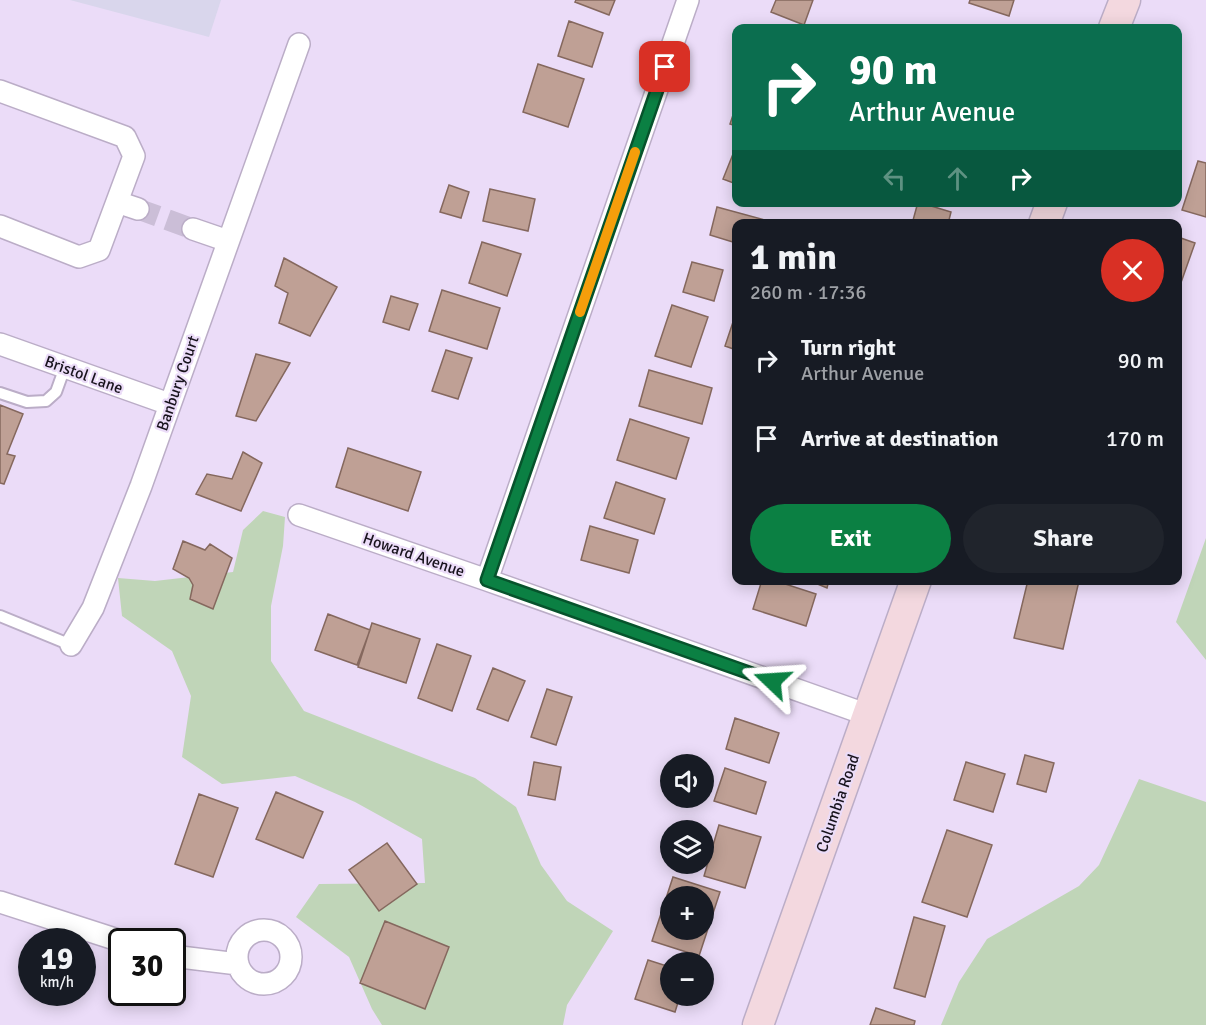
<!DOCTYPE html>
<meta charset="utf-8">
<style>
body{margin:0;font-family:Signika,sans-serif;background:#20242c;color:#f1f3f6;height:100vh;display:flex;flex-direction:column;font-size:22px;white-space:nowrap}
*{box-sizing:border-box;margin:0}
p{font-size:20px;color:#9ea1a6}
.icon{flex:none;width:33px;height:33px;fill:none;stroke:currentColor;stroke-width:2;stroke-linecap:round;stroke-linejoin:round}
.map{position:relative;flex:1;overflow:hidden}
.sheet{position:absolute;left:732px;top:219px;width:450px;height:366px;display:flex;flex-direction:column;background:#171b24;border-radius:12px;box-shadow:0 3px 15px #0003}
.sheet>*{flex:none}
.guide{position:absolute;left:732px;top:24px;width:450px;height:183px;border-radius:12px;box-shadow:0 3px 15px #0003;background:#0b6e4f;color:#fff;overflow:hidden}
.buttons{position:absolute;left:660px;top:754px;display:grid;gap:12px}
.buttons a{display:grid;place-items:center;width:54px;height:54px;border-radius:50%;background:#171b24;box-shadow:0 3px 15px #0003;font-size:30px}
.speed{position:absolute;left:18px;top:928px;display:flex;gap:12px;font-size:30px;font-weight:700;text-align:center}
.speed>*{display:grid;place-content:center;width:78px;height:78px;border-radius:50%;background:#171b24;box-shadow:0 3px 15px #0003;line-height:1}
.speed small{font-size:15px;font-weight:400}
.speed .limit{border:3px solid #111;border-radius:9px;background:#fff;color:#111}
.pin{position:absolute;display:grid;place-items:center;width:51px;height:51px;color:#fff;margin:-26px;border-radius:12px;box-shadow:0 3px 9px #0006}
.me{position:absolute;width:66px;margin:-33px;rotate:290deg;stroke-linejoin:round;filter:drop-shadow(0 0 4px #0008)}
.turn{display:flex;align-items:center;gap:21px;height:126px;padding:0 18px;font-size:27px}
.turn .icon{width:78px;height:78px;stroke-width:2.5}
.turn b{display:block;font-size:42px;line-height:51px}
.lanes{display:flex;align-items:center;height:57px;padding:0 18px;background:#0003;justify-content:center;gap:30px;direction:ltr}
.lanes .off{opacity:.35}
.round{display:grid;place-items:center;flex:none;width:63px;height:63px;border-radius:32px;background:#20242c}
.summary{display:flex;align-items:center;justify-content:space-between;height:102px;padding:0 18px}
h1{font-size:36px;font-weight:700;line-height:45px}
.primary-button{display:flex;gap:12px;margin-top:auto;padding:12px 18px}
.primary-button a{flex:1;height:69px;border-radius:36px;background:#0b8043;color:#fff;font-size:24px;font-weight:700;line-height:69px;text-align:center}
.primary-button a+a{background:#20242c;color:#f1f3f6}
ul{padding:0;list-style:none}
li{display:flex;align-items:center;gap:18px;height:78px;padding:0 18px}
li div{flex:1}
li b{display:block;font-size:22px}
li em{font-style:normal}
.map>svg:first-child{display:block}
.commercial{fill:#d9d6ec}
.green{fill:#c0d5b8}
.building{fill:#bfa095;stroke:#85685e;stroke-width:1.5;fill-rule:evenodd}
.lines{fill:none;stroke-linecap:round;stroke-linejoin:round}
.street-tunnel{stroke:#cbbed7;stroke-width:21;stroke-dasharray:21 10;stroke-linecap:butt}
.lane-casing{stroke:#bbadc7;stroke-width:14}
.street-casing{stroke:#bbadc7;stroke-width:24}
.secondary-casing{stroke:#bbadc7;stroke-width:33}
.lane{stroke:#fff;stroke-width:10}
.street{stroke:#fff;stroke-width:21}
.secondary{stroke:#f3d8df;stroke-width:30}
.route-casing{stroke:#07532c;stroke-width:15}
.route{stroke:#0b8043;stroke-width:10}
.slow{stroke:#f59e0b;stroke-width:10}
.labels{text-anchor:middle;stroke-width:4.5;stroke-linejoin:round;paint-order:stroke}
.street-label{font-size:16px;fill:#18131d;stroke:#ebdcf8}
</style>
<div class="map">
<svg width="1206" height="1025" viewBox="0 0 1206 1025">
<rect width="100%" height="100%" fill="#ebdcf8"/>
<path class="commercial" d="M70,0H221L209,37Z"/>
<path class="green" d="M263,511L285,517L283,546L271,606V661L304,711L475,778L516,807L541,865L567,901L613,931L567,1005L563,1025H382L372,1009L349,957L296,917L319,884L425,883L422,839L355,802L295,776L222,784L182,757L191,696L172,651L122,616L118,578L155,581L233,572L243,530Z
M1206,538V660L1176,622Z
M1139,779L1206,802V1025H941L959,982L987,939L1079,886L1099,865Z"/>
<path class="building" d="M576,0H615L609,15L575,2Z
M776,0H813L804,25L771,12Z
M970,0H1014L1009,16L969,3Z
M569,21L603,33L592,67L558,56Z
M538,64L584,79L568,127L523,112Z
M736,106V126L730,124Z
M735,149L736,150V184L723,179Z
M1198,161L1206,163V217L1182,210Z
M449,185L469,192L461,218L440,212Z
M490,189L535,199L528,231L483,221Z
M918,202L951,212L948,224H912Z
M717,207L772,222L771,224H736V243L710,235Z
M1178,237L1195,243L1178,291Z
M482,242L521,254L507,296L469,283Z
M284,258L337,287L310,336L279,323L288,293L275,286Z
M692,262L723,270L714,301L683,292Z
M442,290L500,308L487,349L429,331Z
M391,296L418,304L409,330L383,322Z
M672,305L708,317L691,367L655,356Z
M734,319L736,320V350L725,346Z
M446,350L472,358L458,399L432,391Z
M256,354L290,363L256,421L236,416Z
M649,370L712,388L702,424L639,406Z
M0,405L23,414L7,454L15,456L4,484L0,483Z
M630,419L689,438L676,479L617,460Z
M348,448L421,472L408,511L336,487Z
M243,452L262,463L241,511L196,494L207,474L232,479Z
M616,482L665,499L654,534L604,518Z
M590,526L638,540L629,573L581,560Z
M183,541L205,550L210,544L232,558L213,609L190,599L193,585L189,578L173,569Z
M762,580H773L816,594L806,626L753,609Z
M808,580H829L827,588Z
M1028,580L1079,581L1063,649L1014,638Z
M328,614L370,630L357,665L315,650Z
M372,623L420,639L406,683L358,667Z
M437,644L471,656L452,711L418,698Z
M493,668L525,681L508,721L477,709Z
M547,689L572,697L556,745L531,737Z
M735,718L779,733L769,763L726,749Z
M1025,755L1054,763L1046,792L1017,784Z
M534,762L561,767L555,800L528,795Z
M966,762L1005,774L993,812L954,800Z
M725,768L766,782L756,814L714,801Z
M276,792L323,812L303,858L256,839Z
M199,794L238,808L213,877L175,864Z
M719,825L761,837L745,888L704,876Z
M947,830L992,845L967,917L922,902Z
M387,843L417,884L379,911L349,870Z
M673,877L720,892L699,956L652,941ZM670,897H704V930H670Z
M914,917L945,926L925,997L894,988Z
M385,921L449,947L425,1009L360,983Z
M648,960L670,967V996H680L675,1012L635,999Z
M876,1008L915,1021L914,1025H870Z"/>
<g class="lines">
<path class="street-tunnel" d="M138,209L193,229"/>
<g class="lane-casing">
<path id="lane" d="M0,393L27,402L46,401L56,392L65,367
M0,616L71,645"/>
</g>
<g class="street-casing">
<path id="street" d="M0,91L125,137L134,156L99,250L79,257L0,226
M117,202L138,209
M193,229L228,241
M0,344L169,404
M299,515L487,580L868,715
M487,580L688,0
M71,645L93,608L141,486L299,44
M0,902L124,942
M237 957a27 27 0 1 1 54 0a27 27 0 1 1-54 0Z
M172,956L238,964"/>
</g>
<g class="secondary-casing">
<path id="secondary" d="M1114,28L1125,0
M1044,224L1052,202
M758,1025L916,580"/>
</g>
<use href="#lane" class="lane"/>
<use href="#street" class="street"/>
<use href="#secondary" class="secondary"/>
</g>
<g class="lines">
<g class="route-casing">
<path id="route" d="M665,67L487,580L772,681"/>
</g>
<use href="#route" class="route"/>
<path class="slow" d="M580,312L635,152"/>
</g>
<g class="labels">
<g class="street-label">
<text transform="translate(84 374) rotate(20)" y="6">Bristol Lane</text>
<text transform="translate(177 383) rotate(-71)" y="6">Banbury Court</text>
<text transform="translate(414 554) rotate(19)" y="6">Howard Avenue</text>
<text transform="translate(837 803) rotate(-71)" y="6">Columbia Road</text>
</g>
</g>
</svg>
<div class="buttons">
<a><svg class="icon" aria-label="sound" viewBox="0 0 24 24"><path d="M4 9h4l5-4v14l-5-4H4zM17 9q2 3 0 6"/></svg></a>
<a><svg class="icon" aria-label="layers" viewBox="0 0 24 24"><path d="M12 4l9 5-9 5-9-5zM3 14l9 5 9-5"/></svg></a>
<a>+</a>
<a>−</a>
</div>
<div class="speed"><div>19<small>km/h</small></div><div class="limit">30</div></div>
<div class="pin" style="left:665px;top:67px;background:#d93025"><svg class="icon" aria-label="arrive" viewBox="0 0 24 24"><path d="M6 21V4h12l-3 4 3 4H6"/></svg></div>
<svg class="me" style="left:772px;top:681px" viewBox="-20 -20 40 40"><path d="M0-17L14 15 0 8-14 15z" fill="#0b8043" stroke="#fff" stroke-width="4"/></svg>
<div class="guide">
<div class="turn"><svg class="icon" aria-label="right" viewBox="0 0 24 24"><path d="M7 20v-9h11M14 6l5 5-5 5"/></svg><div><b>90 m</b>Arthur Avenue</div></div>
<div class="lanes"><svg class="icon off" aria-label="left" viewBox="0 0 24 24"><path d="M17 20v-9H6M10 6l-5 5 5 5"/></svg><svg class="icon off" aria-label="ahead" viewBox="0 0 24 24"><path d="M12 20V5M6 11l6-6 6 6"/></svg><svg class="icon" aria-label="right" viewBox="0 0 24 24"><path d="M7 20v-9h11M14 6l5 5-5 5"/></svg></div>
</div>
<section class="sheet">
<div class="summary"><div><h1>1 min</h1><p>260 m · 17:36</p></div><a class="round" style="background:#d93025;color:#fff"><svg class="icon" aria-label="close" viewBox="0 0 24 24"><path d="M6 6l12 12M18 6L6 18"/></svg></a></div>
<ul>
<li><svg class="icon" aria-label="right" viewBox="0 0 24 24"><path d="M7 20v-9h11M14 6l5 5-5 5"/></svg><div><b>Turn right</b><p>Arthur Avenue</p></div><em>90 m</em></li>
<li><svg class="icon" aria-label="arrive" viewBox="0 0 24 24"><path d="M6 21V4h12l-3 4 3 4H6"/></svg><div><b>Arrive at destination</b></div><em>170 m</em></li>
</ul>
<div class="primary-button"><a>Exit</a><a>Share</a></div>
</section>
</div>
